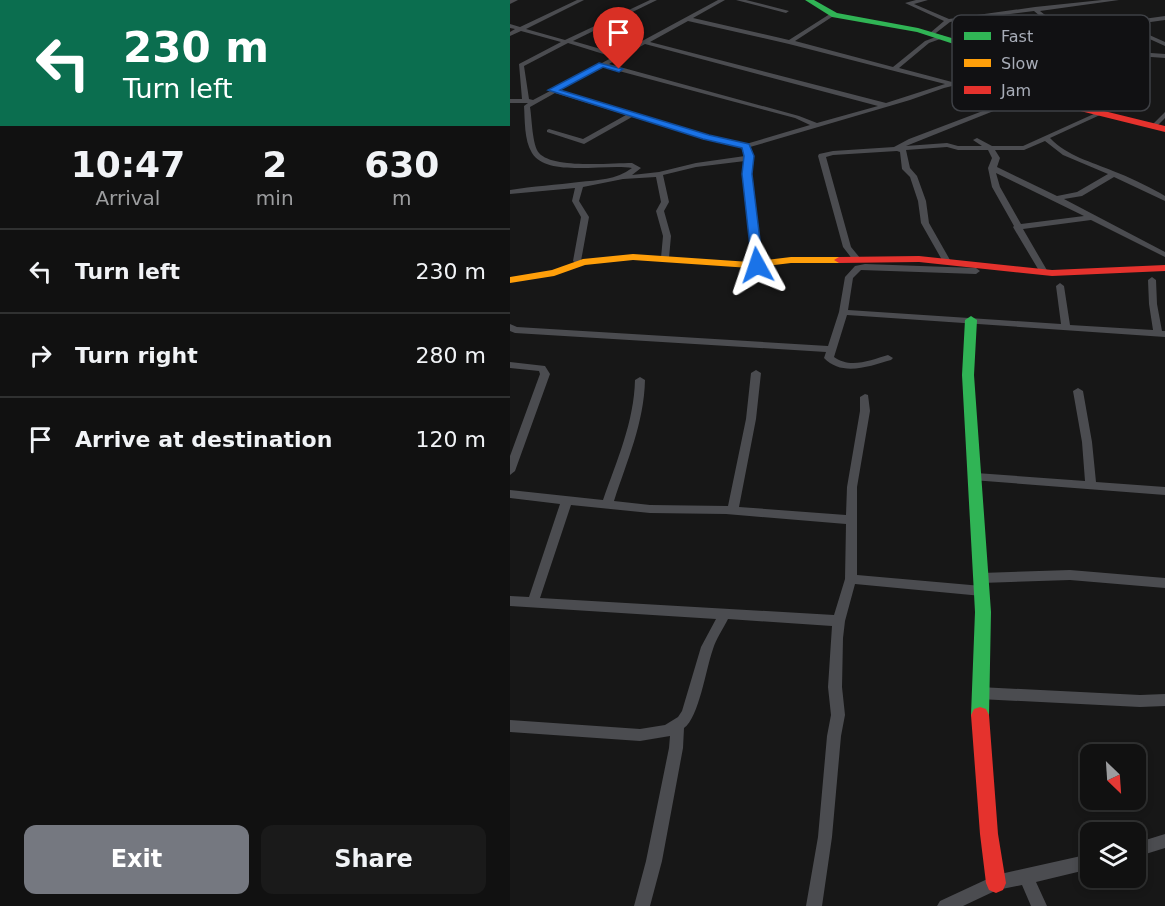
<!DOCTYPE html>
<style>
body{margin:0;font-family:"DejaVu Sans",sans-serif;background:#1a1a1a;color:#f1f3f6;height:100vh;display:flex;flex-direction:column;font-size:22px;white-space:nowrap}
*{box-sizing:border-box;margin:0}
p{font-size:20px;color:#9c9d9f}
.icon{flex:none;width:33px;height:33px;fill:none;stroke:currentColor;stroke-width:2;stroke-linecap:round;stroke-linejoin:round}
.map{position:relative;flex:1;overflow:hidden}
.sheet{display:flex;flex-direction:column;background:#111;width:510px}
.sheet>*{flex:none}
.guide{background:#0b6e4f;color:#fff;overflow:hidden}
.needle{width:39px;rotate:155deg}
.controls{position:absolute;left:570px;top:744px;display:grid;gap:12px}
.controls a{display:grid;place-items:center;width:66px;height:66px;border-radius:12px;background:#111;box-shadow:0 3px 9px #0003,0 0 0 2px #303131;font-size:30px}
.pin{position:absolute;display:grid;place-items:center;width:51px;height:51px;color:#fff;margin:-62px -26px;border-radius:50% 50% 50% 0;rotate:-45deg;box-shadow:0 0 6px #0007}
.pin .icon{rotate:45deg}
.me{position:absolute;width:66px;margin:-33px;rotate:355deg;stroke-linejoin:round;filter:drop-shadow(0 0 4px #0008)}
.turn{display:flex;align-items:center;gap:21px;height:126px;padding:0 24px;font-size:27px}
.turn .icon{width:78px;height:78px;stroke-width:2.5}
.turn b{display:block;font-size:42px;line-height:51px}
.eta{display:flex;justify-content:space-evenly;align-items:center;height:102px;text-align:center}
.eta b{font-size:36px;font-weight:800;line-height:42px}
.button{display:flex;gap:12px;margin-top:auto;padding:12px 24px}
.button a{flex:1;height:69px;border-radius:12px;background:#757880;color:#fff;font-size:24px;font-weight:800;line-height:69px;text-align:center}
.button a+a{background:#1a1a1a;color:#f1f3f6}
ul{padding:0;list-style:none}
li{display:flex;align-items:center;gap:18px;height:84px;padding:0 24px;border-top:2px solid #303131}
li div{flex:1}
li b{display:block;font-size:22px}
li em{font-style:normal}
main{display:flex;flex:1;min-height:0}
.map>svg:first-child{display:block}
.lines{fill:none;stroke-linecap:round;stroke-linejoin:round}
.street{fill:#4b4c50;fill-rule:evenodd}
.fast{fill:#30b455;fill-rule:evenodd}
.slow{fill:#ff9f0a;fill-rule:evenodd}
.jam{fill:#e5322d;fill-rule:evenodd}
.route{fill:#1a73e8;stroke:#114b97;stroke-width:1.5}
.key{fill:#111113;stroke:#3e4045;stroke-width:1.5}
.key-label{font-size:16px;fill:#a8adb8}
</style>
<main>
<section class="sheet">
<div class="guide">
<div class="turn"><svg class="icon" aria-label="left" viewBox="0 0 24 24"><path d="M17 20v-9H6M10 6l-5 5 5 5"/></svg><div><b>230 m</b>Turn left</div></div>
</div>
<div class="eta">
<div><b>10:47</b><p>Arrival</p></div>
<div><b>2</b><p>min</p></div>
<div><b>630</b><p>m</p></div>
</div>
<ul>
<li><svg class="icon" aria-label="left" viewBox="0 0 24 24"><path d="M17 20v-9H6M10 6l-5 5 5 5"/></svg><div><b>Turn left</b></div><em>230 m</em></li>
<li><svg class="icon" aria-label="right" viewBox="0 0 24 24"><path d="M7 20v-9h11M14 6l5 5-5 5"/></svg><div><b>Turn right</b></div><em>280 m</em></li>
<li><svg class="icon" aria-label="arrive" viewBox="0 0 24 24"><path d="M6 21V4h12l-3 4 3 4H6"/></svg><div><b>Arrive at destination</b></div><em>120 m</em></li>
</ul>
<div class="button"><a>Exit</a><a>Share</a></div>
</section>
<div class="map">
<svg width="655" height="906" viewBox="0 0 655 906">
<rect width="100%" height="100%" fill="#171717"/>
<g class="lines">
<path class="street" d="M0,0H8L0,4Z
M67,0H74L16,29L55,40L140,0H147L63,41L108,54L208,0H215L183,18L279,40L323,12L325,13V15L285,41L383,67L415,41L431,35L433,36V38L419,43L389,68L442,82L492,71L495,73L434,88L400,100L240,147L243,156L241,174L251,265L250,267H244L243,265L233,174L235,161L186,167L153,175L159,202L154,211L161,236L159,258L155,261L151,258L153,236L146,211L151,202L146,177L113,179L73,187L69,201L79,217L71,261L67,264L63,261L71,217L62,201L65,188L0,194V190C23,186 47,185 69,182C88,180 106,180 122,168C97,163 37,178 22,153C14,140 15,120 14,106L18,103H0V99H12L9,64L51,42L11,31L0,36V32L5,29L0,28V24L10,27ZM178,21L279,44L435,84L376,103L140,42ZM58,43L103,57L44,89H40V91L23,100L19,99L14,66ZM135,44L368,106L307,123L289,116L99,64ZM94,67L285,118L300,125L236,144L198,135L50,90ZM45,93L116,115L73,139L39,129L37,130V132L74,144L122,117L194,138L233,147L235,156L186,163L149,172L122,175L131,168L122,163C101,163 43,169 29,153C22,145 22,118 20,107Z
M226,0H236L279,11L276,13Z
M406,0H418L404,4L439,19L525,7L592,0H609L530,11L554,30L655,16V20L569,32L600,48L613,51L655,54V58L613,55L573,64L489,71L486,69L487,68L573,60L606,53L596,50L562,33L452,47V45L454,44L548,31L524,11L446,21L440,22L422,36L420,35V33L434,21L395,3Z
M633,34H637L655,42V46L633,36Z
M514,91L517,93L511,100L396,146L437,143L448,146H472L463,140L467,138L482,146H513L586,113H590V115L540,138C557,156 582,162 603,171C619,177 635,185 650,193L655,196V201L604,177L572,196L554,199L655,252V257L581,220L513,229L538,272L537,274H531L503,227L504,226L482,187L478,168L482,158L478,150H448L437,147L396,150L400,168L407,176L416,201L419,223L440,260L436,263L432,260L411,223L408,201L400,177L392,169L390,152L387,151L323,155L316,157L341,247L350,258L346,261L343,260L333,247L308,156L309,154L323,151L384,147L399,139L507,98ZM535,141L553,155L598,174L567,192L547,196L487,167L490,158L485,150H514ZM486,173L574,216L511,224L490,187Z
M655,112V118L646,127H642V125Z
M355,264L466,268L470,271L466,274L351,270L343,278L338,310L551,324L546,286L550,283L554,286L560,325L643,330L639,304L638,280L642,277L646,280L647,304L652,331H655V337L337,315L324,357C340,369 361,360 378,355L383,358L381,360C360,366 332,377 314,358L316,352L5,333L0,331V324L7,327L318,346L329,312L335,277L345,266Z
M0,362L35,366L40,374L5,471L0,475V456L30,374L29,371L0,368Z
M246,370L251,373L246,419L229,507L336,515L337,487L350,411V397L355,394L358,395L360,411L347,487V575L472,586L476,587L478,591L476,595L472,596L345,584L335,621L333,638L332,687L335,715L331,736L322,837L312,906H296L308,837L317,736L321,715L318,687L322,626L218,619C213,629 206,639 203,649C196,668 189,718 174,728L173,748L152,861L140,906H124L136,861L159,748L160,736L130,741L0,732V720L130,729L155,725L168,717L172,711L191,647L206,619L0,606V596L19,597L50,504L0,498V490L93,500C107,460 124,422 125,380L130,377L135,380C134,423 117,461 104,501L140,505L218,506L236,419L241,373ZM61,505L140,513L216,514L336,524L335,579L324,615L30,598Z
M568,388L573,391L582,442L586,482L655,487V495L462,480L461,477L462,474L466,473L575,481L572,442L563,391Z
M560,570L655,578V588L560,580L471,583L467,581L465,578L467,575L471,573Z
M469,687L630,695L655,694V706L630,707L469,699L464,697L462,693L464,689Z
M655,834V848L626,857V843Z
M580,854V869L526,882L537,906H521L512,885L487,890L453,906H427L430,901L486,875Z"/>
<path class="fast" d="M295,0H304L327,13L408,28L465,45L485,57L507,86L537,99L530,101L501,90L479,61L459,49L407,32L322,17Z
M461,316L467,320L464,375L481,612L479,715L476,721L470,723L464,721L461,715L465,612L452,375L455,320Z"/>
<path class="slow" d="M123,254L240,262L281,257H329L334,260L329,263H281L240,268L123,260L75,265L44,276L0,283V277L42,270L73,259Z"/>
<path class="jam" d="M533,96L655,126V132L530,101L529,99Z
M409,256L542,270L655,265V271L542,276L409,262L329,263L324,260L329,257Z
M470,707L476,709L479,715L488,834L496,883L493,890L486,893L479,890L476,883L470,834L461,715L464,709Z"/>
</g>
<path class="route" d="M89,63L113,69L109,72L93,67L50,90L199,135L239,144L244,156L242,174L253,265L251,267H243L242,265L232,174L234,156L232,148L193,139L38,90Z"/>
<rect x="442" y="15" width="198" height="96" rx="9" class="key"/>
<rect x="454" y="32" width="27" height="8" fill="#30b455"/>
<rect x="454" y="59" width="27" height="8" fill="#ff9f0a"/>
<rect x="454" y="86" width="27" height="8" fill="#e5322d"/>
<g class="key-label">
<text x="491" y="42">Fast</text>
<text x="491" y="69">Slow</text>
<text x="491" y="96">Jam</text>
</g>
</svg>
<div class="controls">
<a><svg class="needle" viewBox="-14 -14 28 28"><path d="M0-13l5 13h-10z" fill="#e53935"/><path d="M0 13l5-13h-10z" fill="#9c9d9f"/></svg></a>
<a><svg class="icon" aria-label="layers" viewBox="0 0 24 24"><path d="M12 4l9 5-9 5-9-5zM3 14l9 5 9-5"/></svg></a>
</div>
<div class="pin" style="left:109px;top:69px;background:#d93025"><svg class="icon" aria-label="arrive" viewBox="0 0 24 24"><path d="M6 21V4h12l-3 4 3 4H6"/></svg></div>
<svg class="me" style="left:247px;top:265px" viewBox="-20 -20 40 40"><path d="M0-17L14 15 0 8-14 15z" fill="#1a73e8" stroke="#fff" stroke-width="4"/></svg>
</div>
</main>
